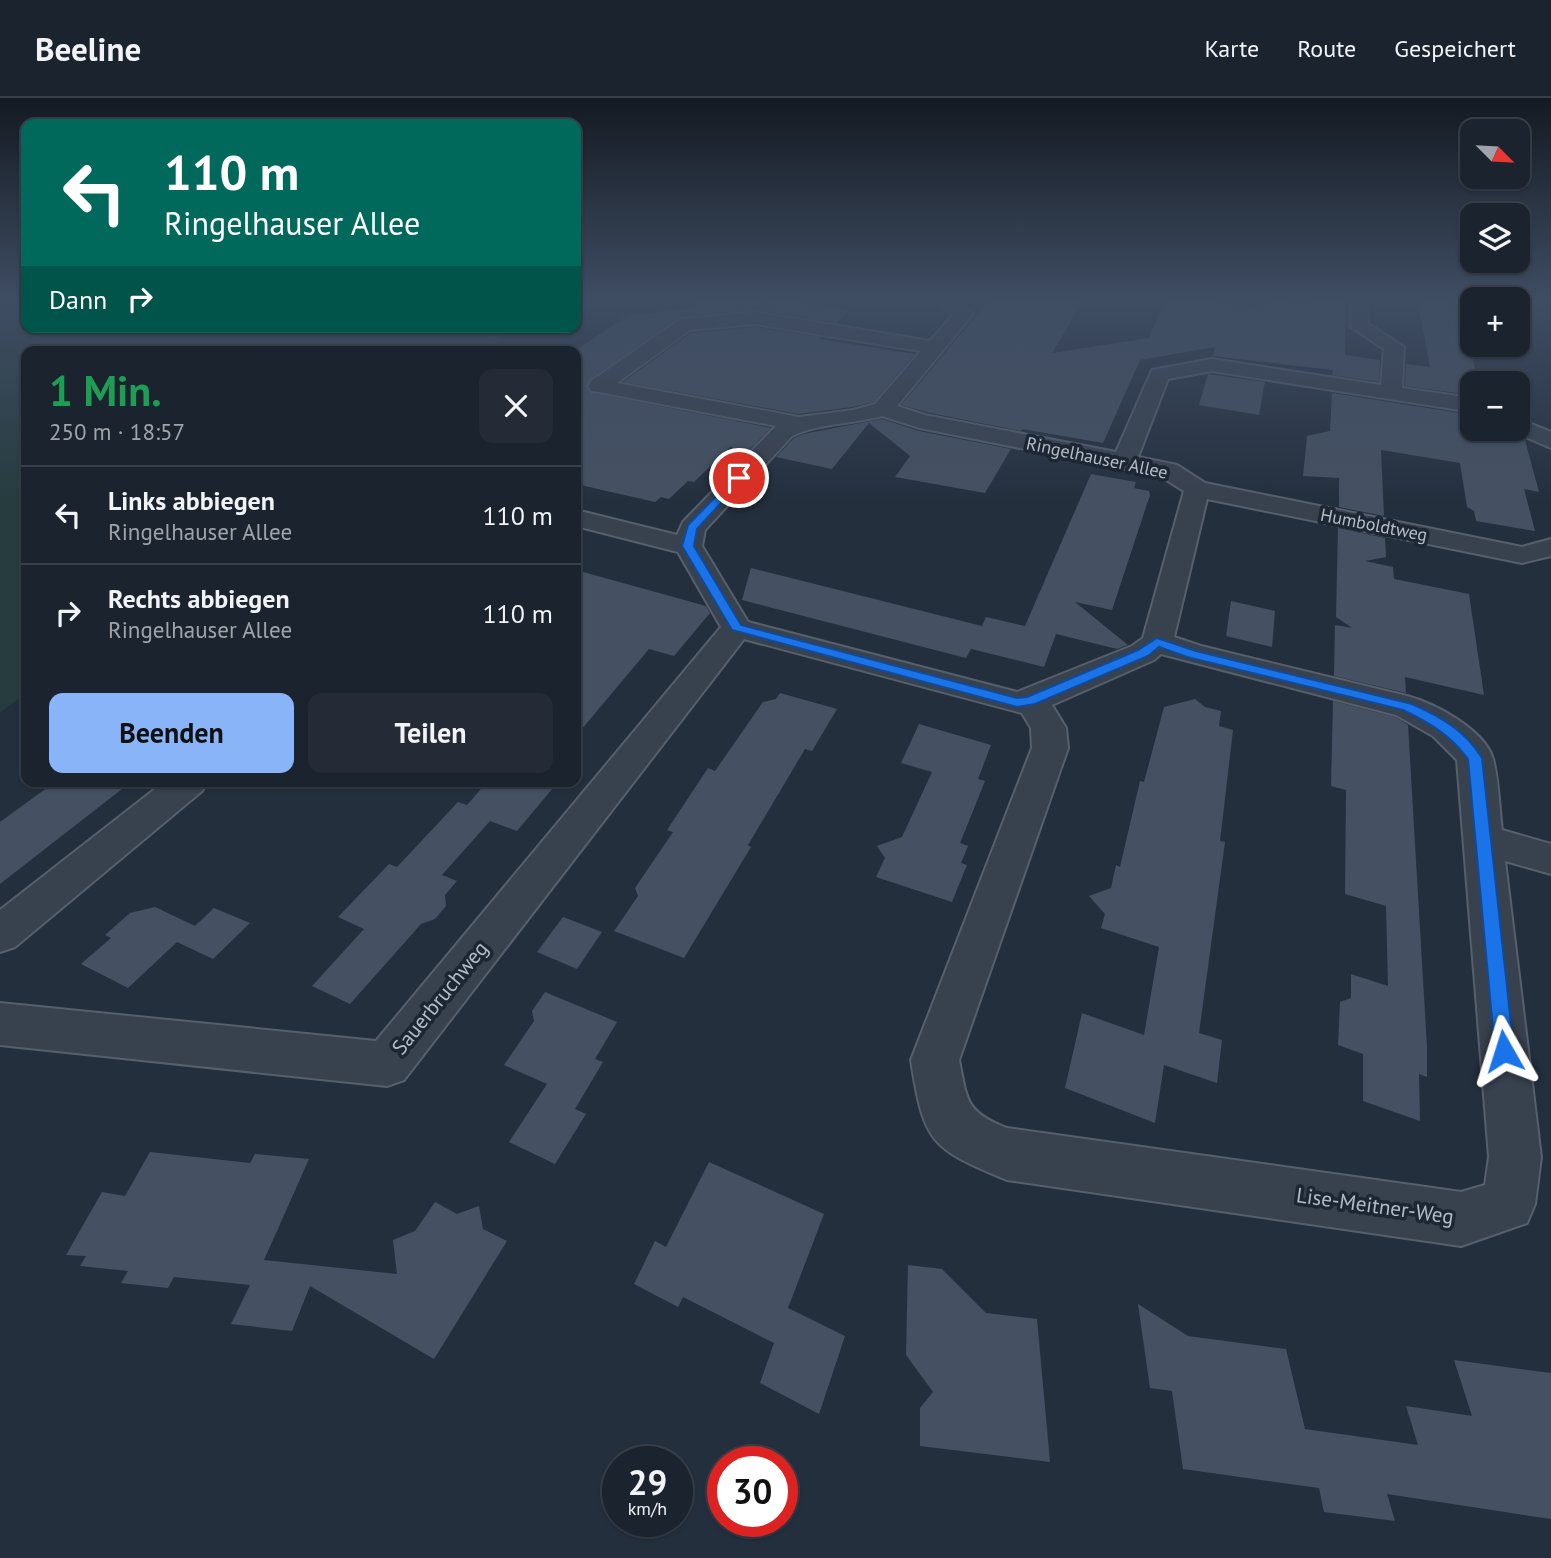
<!DOCTYPE html>
<html lang="de">
<meta charset="utf-8">
<style>
body{margin:0;font-family:"PT Sans",sans-serif;background:#242b36;color:#f1f3f6;height:100vh;display:flex;flex-direction:column;font-size:26px;white-space:nowrap}
*{box-sizing:border-box;margin:0}
p{font-size:23px;color:#a0a4aa}
.icon{flex:none;width:38px;height:38px;fill:none;stroke:currentColor;stroke-width:2;stroke-linecap:round;stroke-linejoin:round}
.map{position:relative;flex:1;overflow:hidden}
.side{position:absolute;left:21px;top:248px;width:560px;height:441px;display:flex;flex-direction:column;background:#1b232e;border-radius:14px;box-shadow:0 2px 5px #0004,0 0 0 2px #39404a}
.side>*{flex:none}
.banner{position:absolute;left:21px;top:21px;width:560px;height:214px;border-radius:14px;box-shadow:0 2px 5px #0004,0 0 0 2px #39404a;background:#00695c;color:#fff;overflow:hidden}
.needle{width:46px;rotate:114deg}
.controls{position:absolute;left:1460px;top:21px;display:grid;gap:14px}
.controls a{display:grid;place-items:center;width:70px;height:70px;border-radius:14px;background:#1b232e;box-shadow:0 2px 5px #0004,0 0 0 2px #39404a;font-size:35px}
.speed{position:absolute;left:602px;top:1348px;display:flex;gap:14px;font-size:35px;font-weight:700;text-align:center}
.speed>*{display:grid;place-content:center;width:91px;height:91px;border-radius:50%;background:#1b232e;box-shadow:0 2px 5px #0004,0 0 0 2px #39404a;line-height:1}
.speed small{font-size:18px;font-weight:400}
.speed .limit{border:10px solid #d22;background:#fff;color:#111}
.pin{position:absolute;display:grid;place-items:center;width:60px;height:60px;color:#fff;margin:-30px;border:4px solid #fff;border-radius:50%;box-shadow:0 2px 7px #0007}
.me{position:absolute;width:77px;margin:-38px;rotate:354deg;stroke-linejoin:round;filter:drop-shadow(0 0 5px #0008)}
.turn{display:flex;align-items:center;gap:24px;height:147px;padding:0 28px;font-size:32px}
.turn .icon{width:91px;height:91px;stroke-width:2.5}
.turn b{display:block;font-size:49px;line-height:60px}
.then{display:flex;align-items:center;height:66px;padding:0 28px;background:#0003;gap:14px;font-size:26px}
.round{display:grid;place-items:center;flex:none;width:74px;height:74px;border-radius:14px;background:#242b36}
.headline{display:flex;align-items:center;justify-content:space-between;height:119px;padding:0 28px}
h1{font-size:42px;font-weight:700;line-height:52px;color:#1e9e55}
.primary-button{display:flex;gap:14px;margin-top:auto;padding:14px 28px}
.primary-button a{flex:1;height:80px;border-radius:14px;background:#8ab4f8;color:#111;font-size:28px;font-weight:700;line-height:80px;text-align:center}
.primary-button a+a{background:#242b36;color:#f1f3f6}
ul{padding:0;list-style:none}
li{display:flex;align-items:center;gap:21px;height:98px;padding:0 28px;border-top:2px solid #39404a}
li div{flex:1}
li b{display:block;font-size:26px}
li em{font-style:normal}
header{display:flex;align-items:center;gap:42px;box-sizing:border-box;height:98px;padding:0 35px;background:#1b232e;border-bottom:2px solid #39404a}
header strong{font-size:33px}
nav{display:flex;gap:38px;margin-inline-start:auto;font-size:24px}
.map>svg:first-child{display:block}
.green{fill:#263c3f}
.building{fill:#455162}
.lines{fill:none;stroke-linecap:round;stroke-linejoin:round}
.minor-casing{stroke:#565f6c;stroke-width:4}
.minor{fill:#38414e;fill-rule:evenodd}
.route{fill:#1a73e8;stroke:#114b97;stroke-width:2}
.labels{text-anchor:middle;stroke-width:7;stroke-linejoin:round;paint-order:stroke}
.far-street-label{font-size:18px;fill:#b4bcc9;stroke:#1d2633}
.street-label{font-size:21px;fill:#b4bcc9;stroke:#1d2633}
</style>
<header>
<strong>Beeline</strong>
<nav><a>Karte</a><a>Route</a><a>Gespeichert</a></nav>
</header>
<div class="map">
<svg width="1551" height="1460" viewBox="0 0 1551 1460">
<rect width="100%" height="100%" fill="#242f3e"/>
<path class="green" d="M0,200H26V229H515L482,254H26V595L0,615Z"/>
<path class="building" d="M690,200H772L850,212L836,225L755,211L677,221L590,281L586,287L589,294L771,330L748,353L730,349L694,384L688,383L669,401L661,399L655,404L576,386V252L627,218L698,209Z
M991,200H1085L1052,255L1149,240L1165,200H1190L1257,209L1259,200L1309,206L1310,200H1346L1345,257L1380,262L1379,284L1332,277L1333,272L1213,258L1215,249L1140,262L1103,345L1022,331L1021,333L926,314L901,307Z
M1417,200H1472V258L1478,285H1472V297L1405,288L1406,266L1430,269Z
M755,229L820,239L819,241L915,256L874,304L852,309L799,316L623,284L691,235Z
M1208,276L1265,284L1259,317L1199,307Z
M1332,295L1472,317V331H1507L1508,334L1525,342L1539,394L1524,391L1535,433L1476,423L1474,413L1467,409L1460,365L1381,352L1384,418L1339,409V380L1303,378L1307,338L1330,333Z
M882,321L919,333L1011,351L985,395L895,379L910,358L869,325L832,371L776,359L794,340L803,336Z
M1091,376L1136,384L1134,390L1149,393L1150,397L1112,512L1075,504L1128,547L1117,551L1056,536L1044,569L971,551L966,560L742,502L751,470L982,528L986,519L1025,528Z
M1338,430L1385,440L1386,459L1365,463L1393,469L1394,481L1469,496L1484,597L1405,579L1406,595L1334,578L1335,527L1352,530L1336,519Z
M576,472L706,508L710,515L674,558L649,551L576,638Z
M1231,503L1275,513L1272,549L1226,538Z
M780,595L837,611L812,653L805,651L748,747L751,749L684,860L614,833L638,798L635,790L673,734L667,732L708,670L715,673L763,604L776,601Z
M1195,601L1205,609L1221,613L1219,628L1233,632L1220,743L1225,744L1199,935L1222,942L1217,985L1164,967L1155,1025L1065,990L1082,915L1144,937L1159,849L1101,830L1105,816L1089,798L1111,790L1116,767L1120,769L1140,683L1144,684L1164,609Z
M1333,603L1395,619L1408,627L1427,949V979L1419,976L1420,1023L1363,1003V956L1338,947L1340,904L1351,900V876L1388,888L1386,808L1345,796L1346,692L1331,688Z
M919,626L991,647L978,681L985,683L960,745L968,748L961,765L967,767L952,804L876,779L885,760L877,748L902,739L932,674L901,665Z
M55,684H131L0,786V724Z
M487,684H558L517,733L490,723L442,777L457,783L445,797L446,808L435,821L421,826L350,906L312,888L364,831L338,819L389,766L397,769L458,704L467,707Z
M155,809L195,828L214,810L250,825L213,861L177,844L128,890L81,866L111,840L105,837L130,815Z
M563,819L602,834L577,871L537,854Z
M545,894L617,924L595,961L603,964L575,1011L586,1016L555,1066L509,1044L547,986L504,967L534,923L532,913Z
M150,1054L250,1065L255,1056L309,1061L264,1162L397,1176L393,1142L415,1133L435,1104L457,1116L479,1108L483,1131L507,1143L434,1261L310,1188L292,1233L231,1226L250,1187L174,1179L168,1190L121,1185L128,1173L80,1168L86,1158L66,1157L102,1094L125,1098Z
M709,1064L824,1116L788,1210L845,1238L819,1316L760,1285L774,1245L683,1199L678,1209L634,1186L655,1143L666,1149Z
M908,1167L942,1171L986,1215L1037,1221L1050,1364L920,1348V1310L933,1294L906,1257Z
M1138,1206L1188,1238L1286,1251L1305,1331L1418,1347L1406,1308L1472,1318L1454,1262L1551,1275V1421L1387,1396L1395,1423L1324,1414L1319,1390L1183,1371L1172,1293L1150,1290Z"/>
<g class="lines">
<g class="minor-casing">
<path id="minor" d="M933,200H954L973,216L897,308L925,317L1116,354L1152,272L1212,261L1381,287L1384,251L1350,228L1351,200H1369L1368,226L1404,249L1402,290L1472,300V314L1212,273L1168,281L1138,359L1177,367L1205,385L1522,449L1551,441V458L1522,465L1207,401L1174,539L1201,548L1407,598C1434,605 1485,632 1493,661C1499,683 1499,710 1502,732L1551,746V776L1505,763L1541,1059L1535,1106L1527,1125L1461,1148L1007,1082C930,1050 924,1045 911,962L1032,650L1031,630L1022,615L744,541L404,982L387,988L0,947V905L376,943L721,529L678,454L576,428V412L677,437L683,424L776,328L599,294L591,293L588,288L591,283L678,223L685,221L755,214L930,243L953,217ZM755,226L921,253L875,306L853,312L799,319L617,285L690,232ZM882,318L920,330L1160,378L1184,393L1143,540L1132,548L1017,594L748,524L702,448L705,432L792,338C819,325 853,326 882,318ZM1161,556L1396,617L1433,638L1457,662L1489,1059L1485,1087L1461,1094L1007,1030C966,1014 967,1003 959,962L1068,650L1066,630L1052,607L1154,562Z
M1099,200H1117L1107,206L1101,205Z
M1517,320L1551,334V350L1509,332L1517,331Z
M164,684H207L202,693L15,849L0,854V812Z"/>
</g>
<use href="#minor" class="minor"/>
</g>
<linearGradient id="sky" x2="0" y2="1"><stop stop-color="#141a22"/><stop offset="0.5" stop-color="#3f4d63"/><stop offset="1" stop-color="#3f4d63" stop-opacity="0"/></linearGradient>
<rect width="1551" height="404" fill="url(#sky)"/>
<path class="route" d="M736,378L744,380L697,431L694,448L741,527L1017,600L1027,599L1138,552L1157,540L1196,553L1412,606C1441,619 1465,632 1482,660L1514,953L1511,960L1504,962L1497,960L1495,953L1468,661C1450,637 1430,625 1403,612L1187,559L1159,549L1148,558L1035,606L1017,609L732,532L682,448L688,427Z"/>
<g class="labels">
<g class="far-street-label">
<text transform="translate(1097 360) rotate(12)" y="6">Ringelhauser Allee</text>
<text transform="translate(1374 427) rotate(11)" y="6">Humboldtweg</text>
</g>
<g class="street-label">
<text transform="translate(440 900) rotate(-51)" y="7">Sauerbruchweg</text>
<text transform="translate(1375 1108) rotate(8)" y="7">Lise-Meitner-Weg</text>
</g>
</g>
</svg>
<div class="controls">
<a><svg class="needle" viewBox="-14 -14 28 28"><path d="M0-13l5 13h-10z" fill="#e53935"/><path d="M0 13l5-13h-10z" fill="#a0a4aa"/></svg></a>
<a><svg class="icon" aria-label="layers" viewBox="0 0 24 24"><path d="M12 4l9 5-9 5-9-5zM3 14l9 5 9-5"/></svg></a>
<a>+</a>
<a>−</a>
</div>
<div class="speed"><div>29<small>km/h</small></div><div class="limit">30</div></div>
<div class="pin" style="left:739px;top:380px;background:#d93025"><svg class="icon" aria-label="arrive" viewBox="0 0 24 24"><path d="M6 21V4h12l-3 4 3 4H6"/></svg></div>
<svg class="me" style="left:1504px;top:953px" viewBox="-20 -20 40 40"><path d="M0-17L14 15 0 8-14 15z" fill="#1a73e8" stroke="#fff" stroke-width="4"/></svg>
<div class="banner">
<div class="turn"><svg class="icon" aria-label="left" viewBox="0 0 24 24"><path d="M17 20v-9H6M10 6l-5 5 5 5"/></svg><div><b>110 m</b>Ringelhauser Allee</div></div>
<div class="then">Dann<svg class="icon" aria-label="right" viewBox="0 0 24 24"><path d="M7 20v-9h11M14 6l5 5-5 5"/></svg></div>
</div>
<section class="side">
<div class="headline"><div><h1>1 Min.</h1><p>250 m · 18:57</p></div><a class="round"><svg class="icon" aria-label="close" viewBox="0 0 24 24"><path d="M6 6l12 12M18 6L6 18"/></svg></a></div>
<ul>
<li><svg class="icon" aria-label="left" viewBox="0 0 24 24"><path d="M17 20v-9H6M10 6l-5 5 5 5"/></svg><div><b>Links abbiegen</b><p>Ringelhauser Allee</p></div><em>110 m</em></li>
<li><svg class="icon" aria-label="right" viewBox="0 0 24 24"><path d="M7 20v-9h11M14 6l5 5-5 5"/></svg><div><b>Rechts abbiegen</b><p>Ringelhauser Allee</p></div><em>110 m</em></li>
</ul>
<div class="primary-button"><a>Beenden</a><a>Teilen</a></div>
</section>
</div>
